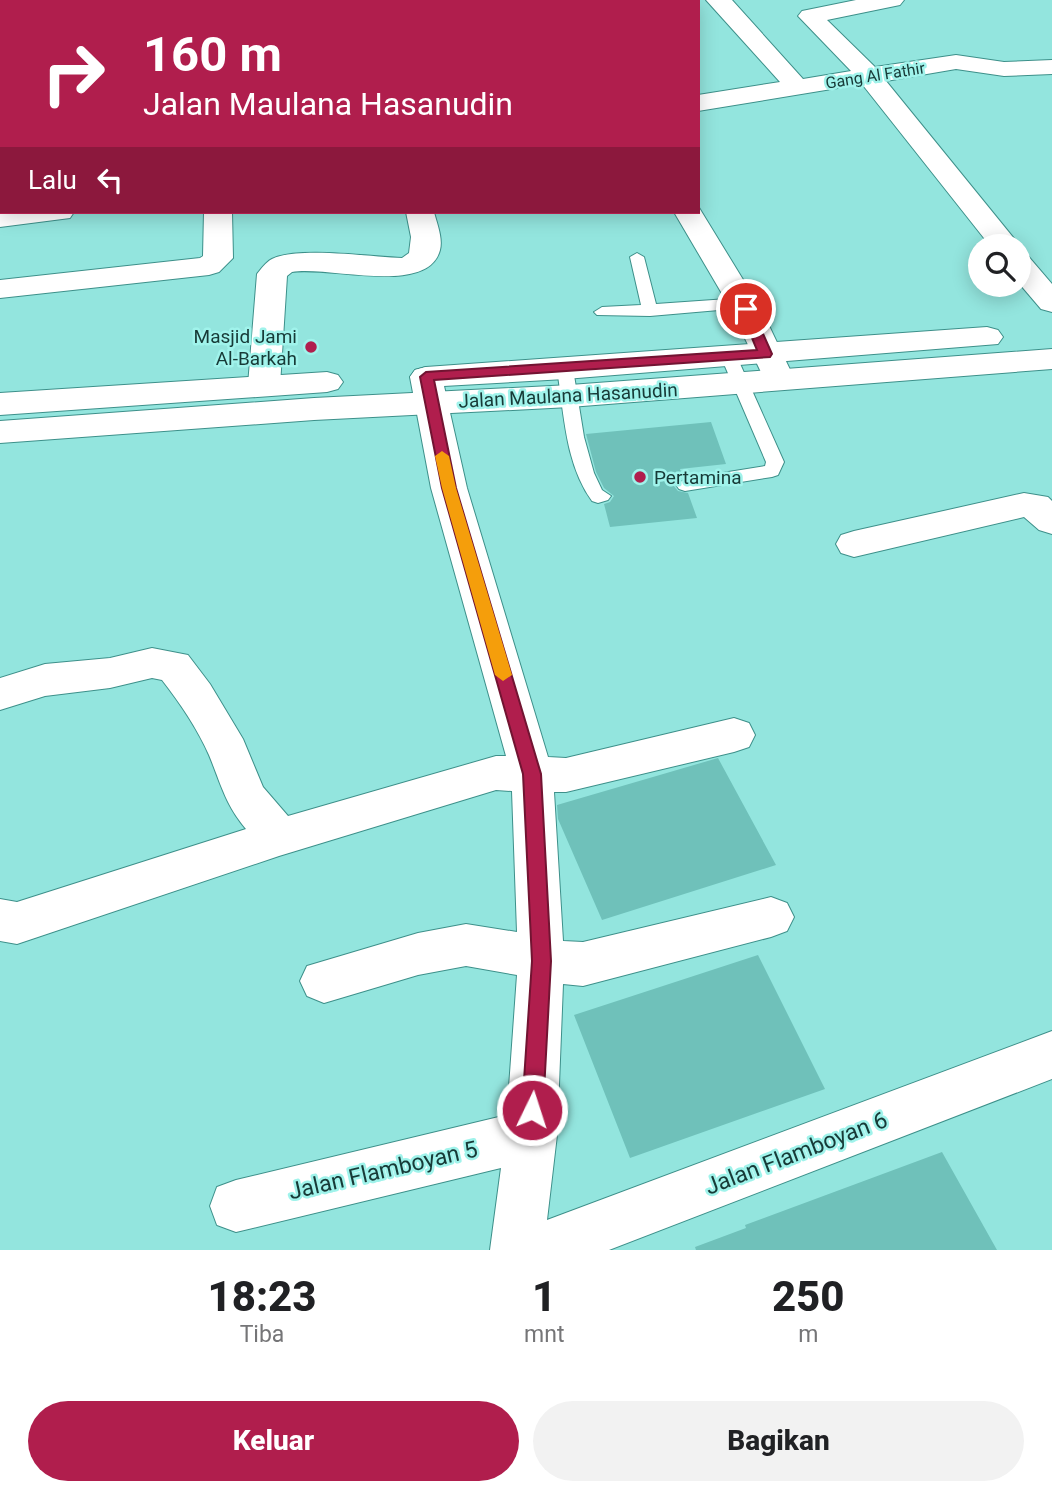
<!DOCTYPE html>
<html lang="id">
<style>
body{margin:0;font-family:Roboto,sans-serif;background:#f2f2f2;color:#202124;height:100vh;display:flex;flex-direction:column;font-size:26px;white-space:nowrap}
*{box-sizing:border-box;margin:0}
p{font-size:23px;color:#757577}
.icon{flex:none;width:38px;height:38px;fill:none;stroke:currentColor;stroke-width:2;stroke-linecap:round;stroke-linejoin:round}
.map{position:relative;height:1250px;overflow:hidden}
.side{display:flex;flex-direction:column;background:#fff;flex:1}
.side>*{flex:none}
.banner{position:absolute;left:0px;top:0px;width:700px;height:214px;box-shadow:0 4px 18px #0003;background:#b01e4d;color:#fff;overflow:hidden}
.fabs{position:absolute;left:968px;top:234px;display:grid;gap:14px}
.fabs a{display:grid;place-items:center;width:63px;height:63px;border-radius:50%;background:#fff;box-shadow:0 4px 18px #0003;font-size:35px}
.pin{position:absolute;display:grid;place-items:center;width:60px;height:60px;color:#fff;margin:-30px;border:4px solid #fff;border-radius:50%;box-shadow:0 2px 7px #0007}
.me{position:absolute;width:77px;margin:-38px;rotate:4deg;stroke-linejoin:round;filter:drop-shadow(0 0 5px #0008)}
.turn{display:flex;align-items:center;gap:24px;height:147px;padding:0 28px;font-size:32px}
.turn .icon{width:91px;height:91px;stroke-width:2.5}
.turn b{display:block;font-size:49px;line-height:60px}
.then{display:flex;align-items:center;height:66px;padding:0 28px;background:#0003;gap:14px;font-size:26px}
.eta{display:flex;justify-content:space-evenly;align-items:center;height:119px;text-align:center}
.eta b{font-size:42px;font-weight:800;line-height:49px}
.cta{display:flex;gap:14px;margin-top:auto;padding:14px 28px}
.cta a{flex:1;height:80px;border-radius:42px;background:#b01e4d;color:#fff;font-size:28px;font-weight:800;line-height:80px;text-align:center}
.cta a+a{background:#f2f2f2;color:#202124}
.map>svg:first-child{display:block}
.building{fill:#6fc1ba}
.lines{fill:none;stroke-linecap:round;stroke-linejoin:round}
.service-casing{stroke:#3d908a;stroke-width:2}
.minor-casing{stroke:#3d908a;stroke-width:2}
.tertiary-casing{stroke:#3d908a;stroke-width:2}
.service{fill:#fff;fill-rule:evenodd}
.minor{fill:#fff;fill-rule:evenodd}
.tertiary{fill:#fff;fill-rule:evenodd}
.route{fill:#b01e4d;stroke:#721432;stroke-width:2}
.slow{fill:#f59e0b}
.poi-dot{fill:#b01e4d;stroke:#a0f3eb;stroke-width:2.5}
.labels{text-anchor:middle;stroke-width:5;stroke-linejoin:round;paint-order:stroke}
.far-street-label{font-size:16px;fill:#173a37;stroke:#a0f3eb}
.poi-label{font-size:19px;fill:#173a37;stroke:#a0f3eb;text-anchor:end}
.street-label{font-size:19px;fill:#173a37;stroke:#a0f3eb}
.near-street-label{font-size:23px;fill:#173a37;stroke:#a0f3eb}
</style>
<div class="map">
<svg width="1052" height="1250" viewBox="0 0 1052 1250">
<rect width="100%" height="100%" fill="#93e5de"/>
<path class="building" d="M711,422L726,464L680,469L683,477L673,485L678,491L688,493L697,518L610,527L604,504L610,502L614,496L604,488L596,472L586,434Z
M718,758L776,865L602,920L558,819L557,805Z
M758,955L825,1089L630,1158L574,1015Z
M942,1152L997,1250H696L695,1247L746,1228L745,1225Z"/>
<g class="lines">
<g class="service-casing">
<path id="service" d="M637,253L644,257L656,304L742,298L750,303L742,308L650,316L597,315L594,312L602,307L641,305L630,257Z
M729,352L737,357L784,462L778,475L772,477L685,491L679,489L676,485L685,479L765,466L766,462L721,357Z
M565,364L573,369L584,437L594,473L602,490L611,496L608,500L598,503L592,501C565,464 564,413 557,369Z"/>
</g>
<g class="minor-casing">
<path id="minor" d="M9,0H33L9,2Z
M706,0H732L803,79L851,71L798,16L802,11L856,0H904L900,5L827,20L875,67L956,55L1004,62L1052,60V74L1004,76L956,69L886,81L1016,241L1021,247L1018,250V247H991L862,84L698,111V95L780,82Z
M0,26H2L0,43Z
M2,114V130L0,131V115Z
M698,206L761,309L795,380L790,387L779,390L768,387L731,309L674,212H698Z
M0,209L2,212H74L70,218L0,227Z
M204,212H232L233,258L219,272L209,275L0,298V280L200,258L203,256Z
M406,212H434C437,224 443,238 440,250C428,297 327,265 292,272L287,276L280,385L276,392L264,395L252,392L248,385L257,274C261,269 266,262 272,259C297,246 372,257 402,258L409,253L411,237Z
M1018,253L1028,256L1052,284V312L1041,309L1018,282Z
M426,367L437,370L442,377L467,488L548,757L566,758L734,718L749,723L755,735L749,747L734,752L566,792H554L563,941L583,942L771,897L787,903L794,917L787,931L771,937L583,986L563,984L557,1135L547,1220L1052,1031V1079L609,1250H490L501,1168L236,1232L217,1225L210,1206L217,1187L236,1180L507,1115L517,975L466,966L418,975L324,1003L307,996L300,981L307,966L418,933L466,924L517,932L512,791L496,790L279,856L17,944L0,941V899L17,902L246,829C225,804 221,784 209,755C197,728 180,703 162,680L152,678L110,688L45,696L0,710V678L45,664L110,658L152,648L188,655L210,684L243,739L263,787L288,816L496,756H506L431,488L410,377L415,370Z
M1024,493L1048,497L1052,501V534L1039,530L1024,517L854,557L841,553L836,544L841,535L854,531Z"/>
</g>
<g class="tertiary-casing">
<path id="tertiary" d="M987,327L998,330L1003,337L998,344L565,379L426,387L415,384L410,377L415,370L426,367Z
M1052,349V369L570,407L314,420L0,443V421L314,398L570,385Z
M327,372L338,375L343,382L338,389L327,392L0,415V393Z"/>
</g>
<use href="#service" class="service"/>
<use href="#minor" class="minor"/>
<use href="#tertiary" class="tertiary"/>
</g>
<path class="route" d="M746,305L752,309L772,354L770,357L434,380L456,488L541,774L551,961L543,1110L540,1118L532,1121L525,1118L522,1110L532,961L523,774L442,488L420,377L426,372L757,350L740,309Z"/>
<path class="slow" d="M442,451L449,456L456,488L512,675L503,681L495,675L442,488L435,456Z"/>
<g class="poi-dot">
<circle cx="311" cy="347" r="7"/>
<circle cx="640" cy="477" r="7"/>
</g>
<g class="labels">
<g class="far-street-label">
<text transform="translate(875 75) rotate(-9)" y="6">Gang Al Fathir</text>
</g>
<g class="poi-label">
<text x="297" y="343">Masjid Jami<tspan x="297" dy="22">Al-Barkah</tspan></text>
<text x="654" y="484" text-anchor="start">Pertamina</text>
</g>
<g class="street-label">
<text transform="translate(568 395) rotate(-3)" y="7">Jalan Maulana Hasanudin</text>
</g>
<g class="near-street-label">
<text transform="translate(796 1153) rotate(-21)" y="8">Jalan Flamboyan 6</text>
<text transform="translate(383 1170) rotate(-13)" y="8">Jalan Flamboyan 5</text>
</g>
</g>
</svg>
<div class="fabs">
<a><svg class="icon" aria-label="search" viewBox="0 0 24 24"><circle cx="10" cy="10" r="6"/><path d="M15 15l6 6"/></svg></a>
</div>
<div class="pin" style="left:746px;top:309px;background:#d93025"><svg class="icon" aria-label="arrive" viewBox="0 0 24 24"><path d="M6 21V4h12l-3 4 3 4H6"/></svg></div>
<svg class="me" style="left:532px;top:1110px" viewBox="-20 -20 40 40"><circle r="17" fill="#b01e4d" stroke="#fff" stroke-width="3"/><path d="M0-11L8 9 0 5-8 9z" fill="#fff"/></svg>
<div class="banner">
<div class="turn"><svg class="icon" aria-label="right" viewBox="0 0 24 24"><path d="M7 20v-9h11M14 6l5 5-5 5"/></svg><div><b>160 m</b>Jalan Maulana Hasanudin</div></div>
<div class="then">Lalu<svg class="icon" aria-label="left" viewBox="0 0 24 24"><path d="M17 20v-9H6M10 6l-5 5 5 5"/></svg></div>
</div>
</div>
<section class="side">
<div class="eta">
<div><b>18:23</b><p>Tiba</p></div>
<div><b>1</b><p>mnt</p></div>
<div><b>250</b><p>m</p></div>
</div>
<div class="cta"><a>Keluar</a><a>Bagikan</a></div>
</section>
